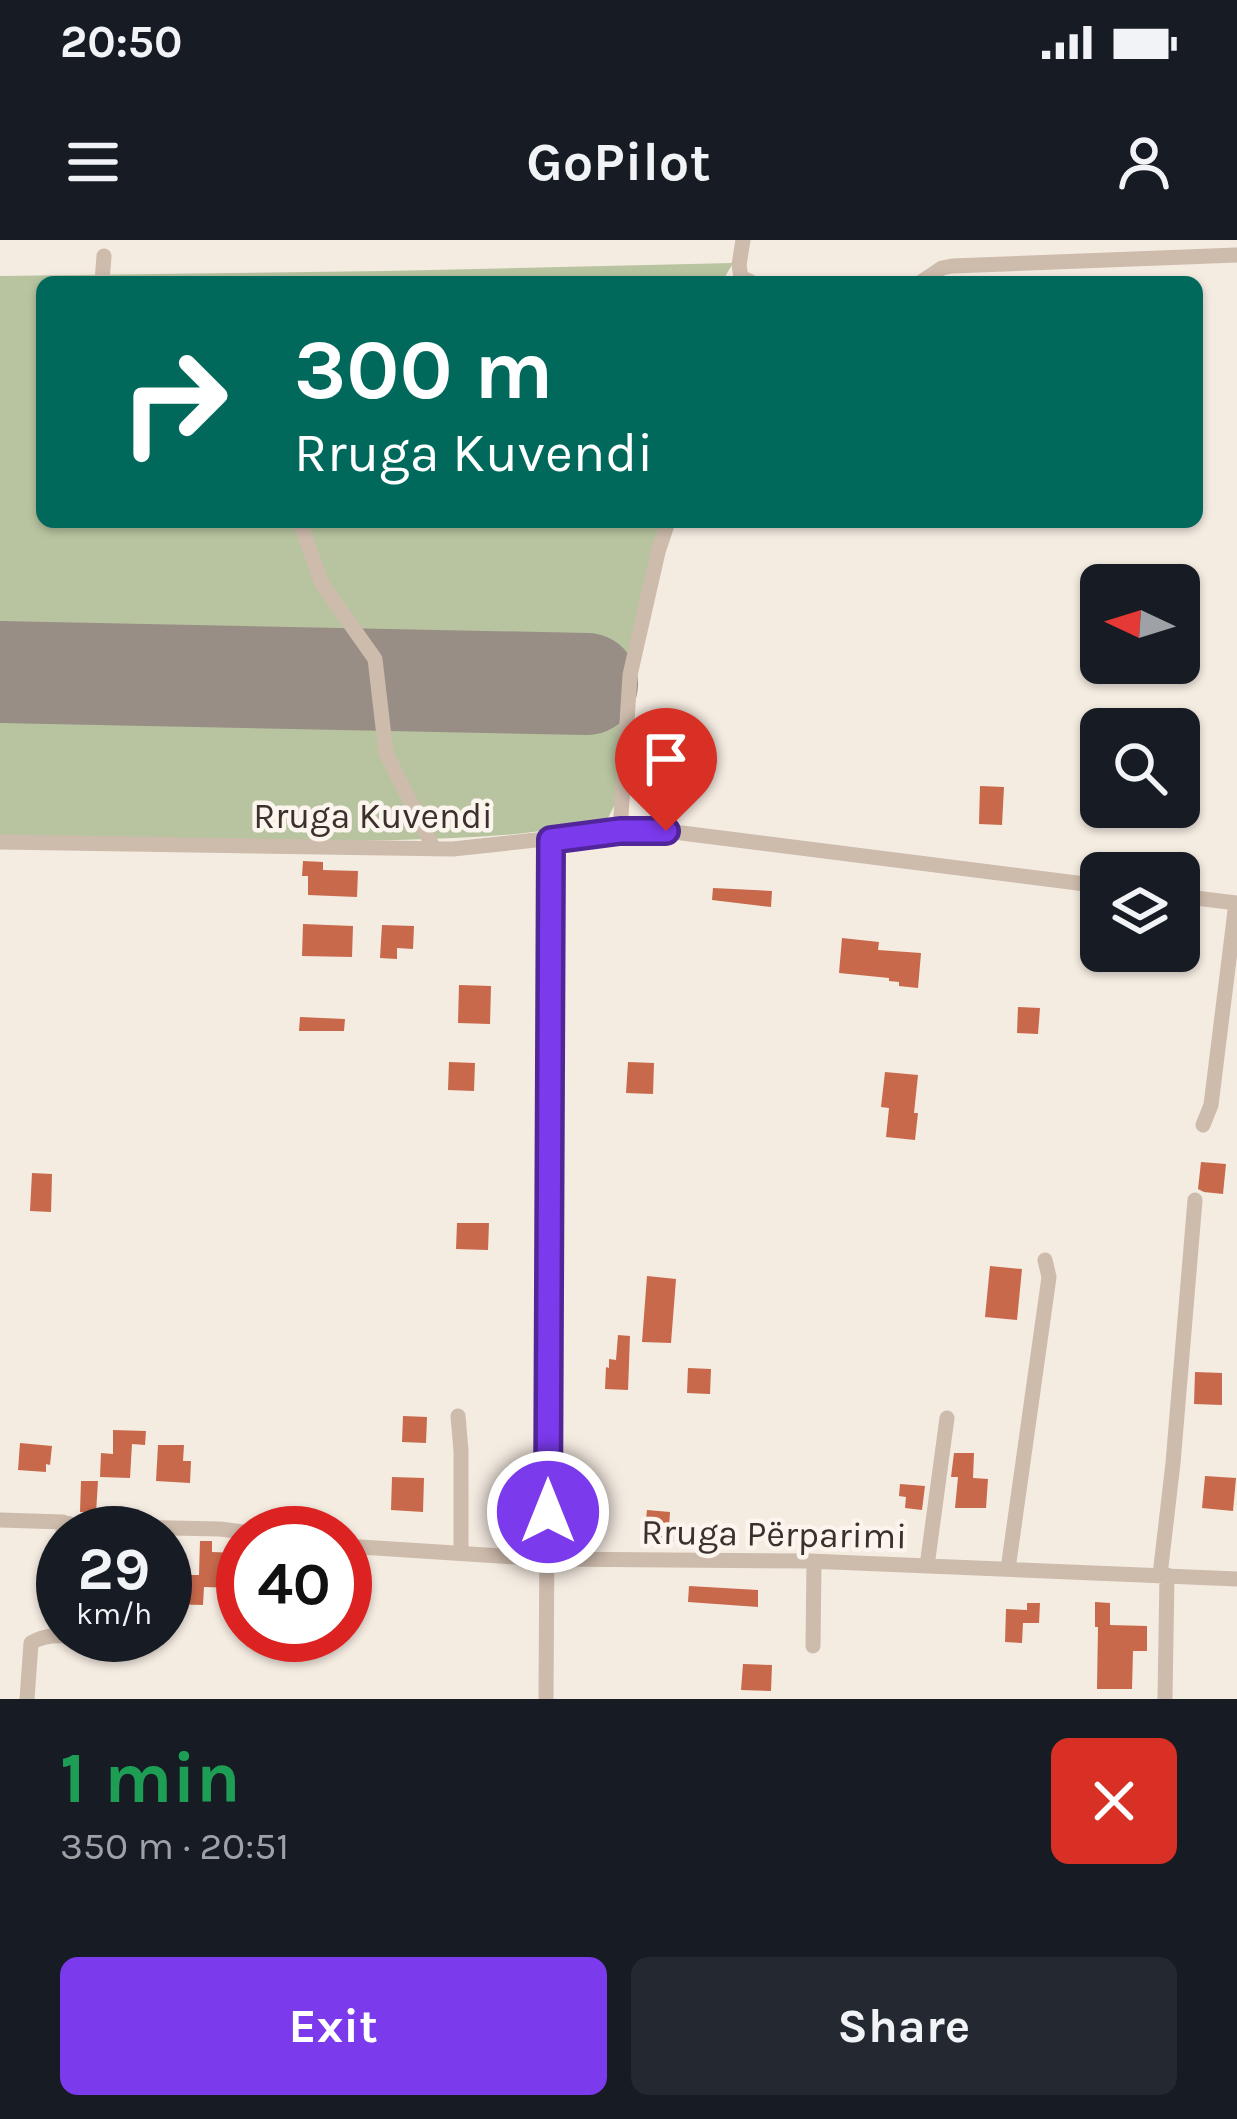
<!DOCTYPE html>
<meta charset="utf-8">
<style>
body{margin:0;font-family:Karla,sans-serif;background:#242831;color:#f1f3f6;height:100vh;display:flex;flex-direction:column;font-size:45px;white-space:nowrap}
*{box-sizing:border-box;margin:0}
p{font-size:39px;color:#9ea1a6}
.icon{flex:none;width:66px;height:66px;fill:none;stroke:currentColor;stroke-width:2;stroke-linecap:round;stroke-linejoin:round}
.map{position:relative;height:1459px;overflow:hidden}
.panel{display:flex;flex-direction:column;background:#171b24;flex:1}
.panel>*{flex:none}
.guide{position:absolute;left:36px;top:36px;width:1167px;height:252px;border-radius:18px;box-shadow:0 3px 9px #0004;background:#00695c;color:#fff;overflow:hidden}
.needle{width:78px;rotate:274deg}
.buttons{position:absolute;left:1080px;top:324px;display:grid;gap:24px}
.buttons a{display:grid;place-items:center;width:120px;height:120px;border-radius:18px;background:#171b24;box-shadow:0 3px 9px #0004;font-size:60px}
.speed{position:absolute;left:36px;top:1266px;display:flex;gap:24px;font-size:60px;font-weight:700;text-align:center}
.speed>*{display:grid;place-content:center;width:156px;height:156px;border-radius:50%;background:#171b24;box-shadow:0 3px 9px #0004;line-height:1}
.speed small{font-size:30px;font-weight:400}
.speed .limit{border:18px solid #d22;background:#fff;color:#111}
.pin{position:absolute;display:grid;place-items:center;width:102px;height:102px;color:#fff;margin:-123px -51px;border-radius:50% 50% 50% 0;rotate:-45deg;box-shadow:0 0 12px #0007}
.pin .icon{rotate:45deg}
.me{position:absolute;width:132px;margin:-66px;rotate:0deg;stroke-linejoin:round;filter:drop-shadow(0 0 9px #0008)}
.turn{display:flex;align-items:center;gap:42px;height:252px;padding:0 60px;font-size:54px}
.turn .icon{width:156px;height:156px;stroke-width:2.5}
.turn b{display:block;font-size:84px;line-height:102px}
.round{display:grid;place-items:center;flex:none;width:126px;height:126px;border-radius:18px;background:#242831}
.headline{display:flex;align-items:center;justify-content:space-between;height:204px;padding:0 60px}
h1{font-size:72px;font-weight:700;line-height:90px;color:#1e9e55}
.cta{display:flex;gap:24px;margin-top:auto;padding:24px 60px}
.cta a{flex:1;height:138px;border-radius:18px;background:#7c3aed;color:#fff;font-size:48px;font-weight:700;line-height:138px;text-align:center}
.cta a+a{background:#242831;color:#f1f3f6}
.status{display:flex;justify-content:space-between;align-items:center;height:84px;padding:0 60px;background:#171b24;direction:ltr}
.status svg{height:33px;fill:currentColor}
header{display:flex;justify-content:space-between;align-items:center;height:156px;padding:0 60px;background:#171b24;font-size:54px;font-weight:700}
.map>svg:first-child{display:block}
.green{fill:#b8c4a0}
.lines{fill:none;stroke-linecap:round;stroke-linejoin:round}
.runway{stroke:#988e86;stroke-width:102}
.building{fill:#c8694b}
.minor{stroke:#cdbbac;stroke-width:15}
.route-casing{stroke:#51269a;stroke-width:30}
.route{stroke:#7c3aed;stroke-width:21}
.labels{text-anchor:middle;stroke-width:9;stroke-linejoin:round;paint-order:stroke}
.street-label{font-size:36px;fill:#3b302b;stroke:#fbf5ee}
</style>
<div class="status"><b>20:50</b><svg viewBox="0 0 49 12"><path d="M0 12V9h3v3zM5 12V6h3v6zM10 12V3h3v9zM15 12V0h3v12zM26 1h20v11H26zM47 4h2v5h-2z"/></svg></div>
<header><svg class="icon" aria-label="menu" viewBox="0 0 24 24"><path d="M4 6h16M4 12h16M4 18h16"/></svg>GoPilot<svg class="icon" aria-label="person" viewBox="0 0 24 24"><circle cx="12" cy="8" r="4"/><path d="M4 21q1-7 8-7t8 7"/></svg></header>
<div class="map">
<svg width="1237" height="1459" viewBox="0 0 1237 1459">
<rect width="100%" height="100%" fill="#f4ebe1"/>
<path class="green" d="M733,23L722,42H42V282H663L615,564L608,578C539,597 468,597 398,600C265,604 132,598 0,597V36L385,31Z"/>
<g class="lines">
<path class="runway" d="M0,432L587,444"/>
</g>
<path class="building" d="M980,546L1004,547L1002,585L979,584Z
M303,621L323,622V630L358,631L357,657L308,655V636H302Z
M713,648L772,651L771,667L712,660Z
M303,684L353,686L352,717L302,716Z
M382,685L414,686L413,709L397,708V719L380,718Z
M842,698L879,702L878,710L921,713L918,748L899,746V742L889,741V738L839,733Z
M459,745L491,746L490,784L458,783Z
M1018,767L1040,768L1038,794L1017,793Z
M300,777L345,779L344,791H299Z
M449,822L475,823L474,851L448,850Z
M628,822L654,823L653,854L626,853Z
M885,832L918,835L914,873H918L915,900L886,897L889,868L881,867Z
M1201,922L1226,924L1223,954L1204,952L1198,949Z
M32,933L52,934L51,972L30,971Z
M457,983H489L488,1010L456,1009Z
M990,1026L1022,1029L1017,1080L985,1077Z
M647,1036L676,1039L671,1103L642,1102Z
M618,1095L630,1096L628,1150L605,1149L606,1127L609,1128V1119L616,1120Z
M688,1128L711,1129L710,1154L687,1153Z
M1195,1132L1222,1133V1165L1194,1164Z
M403,1176L427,1177L426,1203L402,1202Z
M113,1190L146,1191L145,1205L132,1204L130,1238L100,1237L101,1213L113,1214Z
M20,1203L52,1206L50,1225L46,1224V1232L18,1230Z
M158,1205H184L183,1221H191L190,1243L156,1241Z
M954,1213H974L973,1238L988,1239L986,1268H955L958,1237H951Z
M1205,1236L1236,1238L1233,1271L1202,1268Z
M392,1237L424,1238L423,1272L391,1270Z
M81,1241H98L96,1273L80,1272Z
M900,1244L925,1246L922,1270L905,1268L906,1257L899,1256Z
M647,1270L670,1272L669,1288H674V1302L644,1299Z
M200,1301H212V1312L239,1313L238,1348L204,1347L203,1365L165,1364V1348L180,1349V1335H199Z
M689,1346L758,1350V1367L688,1362Z
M1095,1362L1110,1363V1385L1147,1386V1411H1133L1132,1449H1097L1098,1387H1095Z
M1027,1363H1040L1039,1383H1023L1022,1403L1005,1402L1006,1369L1027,1370Z
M743,1424L772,1425L771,1451L741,1450Z"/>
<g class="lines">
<path class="minor" d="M743,0L739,25L741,37L751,42
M102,42L104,16
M921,42L942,28L952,26L1237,15
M300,282L322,344L375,419L386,513L434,609
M620,591L630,435L658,312L668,282
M0,602L453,609L620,591H666L1101,646
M1179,656L1237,663
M1203,885L1211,865L1236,663
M458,1176L461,1211V1313
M0,1280L63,1282L78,1286L220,1289L251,1293
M63,1282V1344
M345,1306L547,1319L809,1321L1237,1339
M927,1326L947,1178
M1008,1329L1049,1037L1045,1020
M1160,1335L1173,1223L1195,960
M813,1406L814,1322
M27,1459L31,1403C46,1393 66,1395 83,1398
M546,1459L551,600
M1165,1459L1167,1335"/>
</g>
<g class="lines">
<g class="route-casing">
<path id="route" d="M548,1272L551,600L620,591H666"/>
</g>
<use href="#route" class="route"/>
</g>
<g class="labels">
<g class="street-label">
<text x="373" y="588">Rruga Kuvendi</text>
<text transform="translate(774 1293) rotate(1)" y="13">Rruga Përparimi</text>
</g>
</g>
</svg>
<div class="buttons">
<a><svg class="needle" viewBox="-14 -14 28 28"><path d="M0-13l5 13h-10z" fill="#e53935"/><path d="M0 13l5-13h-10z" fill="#9ea1a6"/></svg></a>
<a><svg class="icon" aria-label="search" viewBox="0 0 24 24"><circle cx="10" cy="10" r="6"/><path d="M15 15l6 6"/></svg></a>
<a><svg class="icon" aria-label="layers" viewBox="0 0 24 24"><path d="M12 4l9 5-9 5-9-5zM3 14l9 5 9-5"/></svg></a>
</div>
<div class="speed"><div>29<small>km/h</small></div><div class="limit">40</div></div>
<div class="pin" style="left:666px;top:591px;background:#d93025"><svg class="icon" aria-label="arrive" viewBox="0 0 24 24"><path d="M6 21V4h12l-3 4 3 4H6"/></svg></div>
<svg class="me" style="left:548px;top:1272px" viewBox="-20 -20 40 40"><circle r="17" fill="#7c3aed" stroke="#fff" stroke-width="3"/><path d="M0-11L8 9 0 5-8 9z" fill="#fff"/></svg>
<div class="guide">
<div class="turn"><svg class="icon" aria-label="right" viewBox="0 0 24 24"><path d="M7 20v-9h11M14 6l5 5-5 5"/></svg><div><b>300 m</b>Rruga Kuvendi</div></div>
</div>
</div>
<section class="panel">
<div class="headline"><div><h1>1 min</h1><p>350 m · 20:51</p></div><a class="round" style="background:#d93025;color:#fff"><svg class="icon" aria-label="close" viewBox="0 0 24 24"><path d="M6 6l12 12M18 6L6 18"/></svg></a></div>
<div class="cta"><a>Exit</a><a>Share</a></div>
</section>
